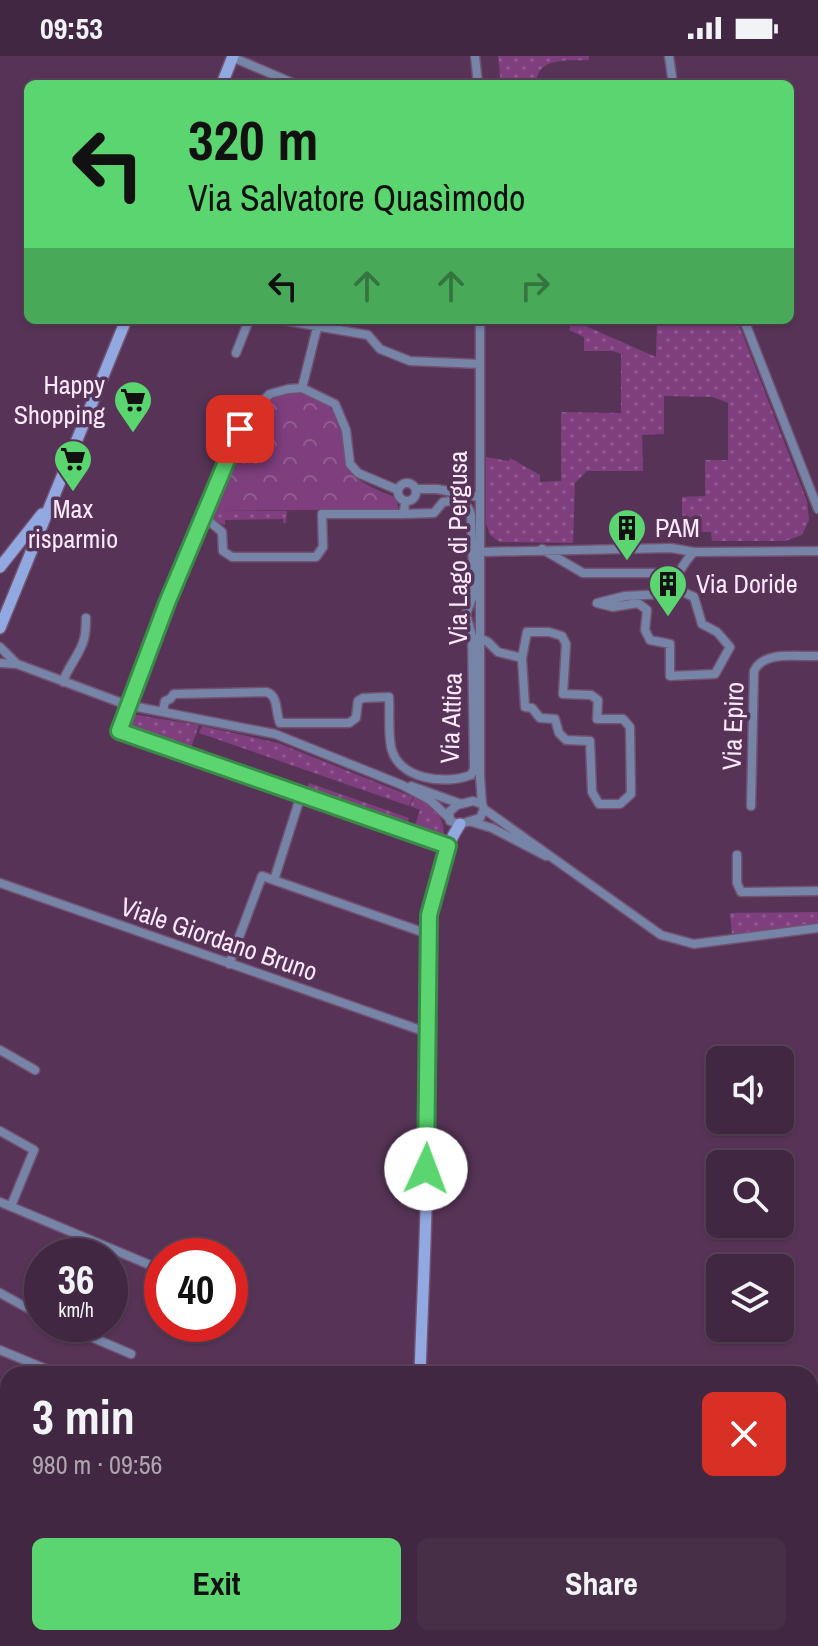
<!DOCTYPE html>
<meta charset="utf-8">
<style>
body{margin:0;font-family:"Archivo Narrow",sans-serif;background:#482f48;color:#f1f3f6;height:100vh;display:flex;flex-direction:column;font-size:30px;white-space:nowrap}
*{box-sizing:border-box;margin:0}
p{font-size:26px;color:#aea5b1}
.icon{flex:none;width:44px;height:44px;fill:none;stroke:currentColor;stroke-width:2;stroke-linecap:round;stroke-linejoin:round}
.map{position:relative;flex:1;overflow:hidden}
.details{position:absolute;left:0px;top:1310px;width:818px;height:280px;display:flex;flex-direction:column;background:#412741;border-radius:24px 24px 0 0;box-shadow:0 2px 6px #0004,0 0 0 2px #5a445a}
.details>*{flex:none}
.guide{position:absolute;left:24px;top:24px;width:770px;height:244px;border-radius:12px;box-shadow:0 2px 6px #0004,0 0 0 2px #5a445a;background:#5ad56f;color:#111;overflow:hidden}
.tools{position:absolute;left:706px;top:990px;display:grid;gap:16px}
.tools a{display:grid;place-items:center;width:88px;height:88px;border-radius:12px;background:#412741;box-shadow:0 2px 6px #0004,0 0 0 2px #5a445a;font-size:40px}
.speed{position:absolute;left:24px;top:1182px;display:flex;gap:16px;font-size:40px;font-weight:700;text-align:center}
.speed>*{display:grid;place-content:center;width:104px;height:104px;border-radius:50%;background:#412741;box-shadow:0 2px 6px #0004,0 0 0 2px #5a445a;line-height:1}
.speed small{font-size:20px;font-weight:400}
.speed .limit{border:12px solid #d22;background:#fff;color:#111}
.pin{position:absolute;display:grid;place-items:center;width:68px;height:68px;color:#fff;margin:-34px;border-radius:16px;box-shadow:0 4px 12px #0006}
.me{position:absolute;width:88px;margin:-44px;rotate:2deg;stroke-linejoin:round;filter:drop-shadow(0 0 6px #0008)}
.turn{display:flex;align-items:center;gap:28px;height:168px;padding:0 32px;font-size:36px}
.turn .icon{width:104px;height:104px;stroke-width:2.5}
.turn b{display:block;font-size:56px;line-height:68px}
.lanes{display:flex;align-items:center;height:76px;padding:0 32px;background:#0003;justify-content:center;gap:40px;direction:ltr}
.lanes .off{opacity:.35}
.round{display:grid;place-items:center;flex:none;width:84px;height:84px;border-radius:12px;background:#482f48}
.headline{display:flex;align-items:center;justify-content:space-between;height:136px;padding:0 32px}
h1{font-size:48px;font-weight:700;line-height:60px}
.primary-button{display:flex;gap:16px;margin-top:auto;padding:16px 32px}
.primary-button a{flex:1;height:92px;border-radius:12px;background:#5ad56f;color:#111;font-size:32px;font-weight:700;line-height:92px;text-align:center}
.primary-button a+a{background:#482f48;color:#f1f3f6}
.status{display:flex;justify-content:space-between;align-items:center;height:56px;padding:0 40px;background:#412741;direction:ltr}
.status svg{height:22px;fill:currentColor}
.map>svg:first-child{display:block}
.grass{fill:url(#grass-dots)}
.park{fill:url(#park-crowns)}
.lines{fill:none;stroke-linecap:round;stroke-linejoin:round}
.street-casing{stroke:#725171;stroke-width:11}
.secondary-casing{stroke:#725171;stroke-width:14}
.highway-casing{stroke:#725171;stroke-width:17}
.street{stroke:#7584a7;stroke-width:8}
.secondary{stroke:#91a8e0;stroke-width:11}
.highway{stroke:#d7dff0;stroke-width:14}
.route-casing{stroke:#3a8a48;stroke-width:20}
.route{stroke:#5ad56f;stroke-width:14}
.labels{text-anchor:middle;stroke-width:7;stroke-linejoin:round;paint-order:stroke}
.poi-label{font-size:26px;fill:#fde8fc;stroke:#573457;text-anchor:start}
.street-label{font-size:26px;fill:#fde8fc;stroke:#573457}
</style>
<div class="status"><b>09:53</b><svg viewBox="0 0 49 12"><path d="M0 12V9h3v3zM5 12V6h3v6zM10 12V3h3v9zM15 12V0h3v12zM26 1h20v11H26zM47 4h2v5h-2z"/></svg></div>
<div class="map">
<svg width="818" height="1590" viewBox="0 0 818 1590">
<defs>
<pattern id="grass-dots" width="8" height="8" patternUnits="userSpaceOnUse" patternTransform="scale(2)"><rect width="8" height="8" fill="#7f3f7f"/><path d="M2 2h.1M6 6h.1" fill="none" stroke="#925b92" stroke-width="1.8" stroke-linecap="round"/></pattern>
<pattern id="park-crowns" width="20" height="18" patternUnits="userSpaceOnUse" patternTransform="scale(2)"><rect width="20" height="18" fill="#7f3f7f"/><path d="M2 6a3 3 0 1 1 6 0M12 15a3 3 0 1 1 6 0" fill="none" stroke="#925b92"/></pattern>
</defs>
<rect width="100%" height="100%" fill="#573457"/>
<path class="grass" d="M498,0H589V4C568,5 537,0 536,28H501Z
M572,264L656,301L657,264H737L807,445L809,464L802,479L785,485H712L711,476H682V441L705,440V404H728V347L713,341L664,340V378L642,379L643,415H587L575,427L573,487L500,486L490,479L486,467V401L509,405L510,402L540,419V426L561,425V356L621,357V298L613,295H584V281L569,274Z
M211,455H287L286,467H283V463L225,464V469L215,465Z
M131,658L199,669L191,692L127,671Z
M202,670L278,687L413,741L409,750L199,677Z
M309,727L409,762L407,768L307,733Z
M414,741C431,748 445,760 444,780L415,769L420,754L410,750Z
M818,856V867L732,878L730,857Z"/>
<path class="park" d="M298,335C318,338 339,354 342,375C345,390 341,406 353,418C364,430 383,436 397,442L398,453L211,455C216,427 245,363 269,345C277,339 288,337 298,335Z"/>
<g class="lines">
<g class="street-casing">
<path id="street" d="M475,0L478,28
M669,0L673,28
M232,1L295,28
M282,264L368,279L380,293L410,305L480,308
M480,264V720L482,748
M744,264L818,453
M236,297L249,264
M302,332L319,264
M398 436a9 9 0 1 1 18 0a9 9 0 1 1-18 0Z
M416,433H437L479,441
M398,434L358,417L350,408L346,374L335,348L302,332L288,333L270,338L248,359L232,387L167,547L127,649L119,675L448,790
M204,461L222,476L223,495L232,501H316L323,491L322,458H404L405,445
M542,493L583,517H666L677,524
M480,496L671,492L694,496L818,495
M672,531L694,541L702,568L717,576L730,591L715,618L670,620V588L650,584L645,574L647,554L638,547L613,551L597,547L625,540L665,538C677,524 681,508 694,496
M480,582L488,586L498,596L522,602L525,651L532,652L540,662L555,663L559,677L566,684L590,685L592,736L599,748H620L631,738L630,671L623,663H597L598,644L591,639L563,638L566,588L562,580L549,576H527L522,602
M0,591L16,607
M0,607L17,608L127,649L275,678L402,729L430,744L448,761
M63,626C68,610 80,599 84,583C86,576 86,568 86,562
M163,655L165,645L170,643L174,638L267,636C279,641 275,656 280,667H349L356,662L358,645L363,642L389,641C390,657 388,675 391,691C398,724 446,729 471,719L474,713L472,580L466,558L474,537L471,459C467,444 456,444 443,446L434,457L404,458
M411,730L461,748
M473,745L482,748L484,753L480,762L460,768L450,765L449,756L457,749Z
M751,750L754,615C764,594 797,601 818,600
M484,753L661,879L694,888L818,872
M472,766L492,772L546,800
M737,799V827L741,836L818,835
M274,824L301,739
M0,827L426,976
M229,908L262,820L428,878
M0,994L35,1014
M0,1075L34,1094L11,1150
M0,1146L162,1214
M0,1237L42,1260
M61,1268L131,1298
M0,1294L58,1318"/>
</g>
<g class="secondary-casing">
<path id="secondary" d="M222,28L233,0
M0,511L42,458
M0,572L126,264
M420,1318C423,1228 428,1139 428,1049C428,963 412,843 460,768
M0,1345L8,1348
M440,1590V1582"/>
</g>
<g class="highway-casing">
<path id="highway" d="M810,1489L818,1494"/>
</g>
<use href="#street" class="street"/>
<use href="#secondary" class="secondary"/>
<use href="#highway" class="highway"/>
</g>
<g class="lines">
<g class="route-casing">
<path id="route" d="M240,373L167,547L119,675L448,790L429,859L426,1113"/>
</g>
<use href="#route" class="route"/>
</g>
<defs>
<g id="supermarket-pin" transform="scale(2)"><path d="M0 17L-7.5 6A9.5 9.5 0 1 1 7.5 6Z" fill="#5ad56f" stroke="#573457"/><path d="M-6-5.5h2.5l.6 2H6L4.5 2H-2.5L-4.4-4H-6ZM-1.5 3.2a1.3 1.3 0 1 0 .1 0ZM3 3.2a1.3 1.3 0 1 0 .1 0Z" fill="#111"/></g>
<g id="building-pin" transform="scale(2)"><path d="M0 17L-7.5 6A9.5 9.5 0 1 1 7.5 6Z" fill="#5ad56f" stroke="#573457"/><path d="M-4-6H4V6H1V3H-1V6H-4ZM-2.5-4.3h1.7v1.8h-1.7ZM.8-4.3h1.7v1.8H.8ZM-2.5-1h1.7V.8h-1.7ZM.8-1h1.7V.8H.8Z" fill="#111"/></g>
</defs>
<g fill-rule="evenodd">
<use href="#supermarket-pin" x="133" y="344"/>
<use href="#supermarket-pin" x="73" y="403"/>
<use href="#building-pin" x="627" y="472"/>
<use href="#building-pin" x="668" y="528"/>
</g>
<g class="labels">
<g class="poi-label">
<text x="105" y="338" text-anchor="end">Happy<tspan x="105" dy="30">Shopping</tspan></text>
<text x="73" y="462" text-anchor="middle">Max<tspan x="73" dy="30">risparmio</tspan></text>
<text x="655" y="481">PAM</text>
<text x="696" y="537">Via Doride</text>
</g>
<g class="street-label">
<text transform="translate(458 492) rotate(-90)" y="9">Via Lago di Pergusa</text>
<text transform="translate(451 662) rotate(-88)" y="9">Via Attica</text>
<text transform="translate(733 670) rotate(-88)" y="9">Via Epiro</text>
<text transform="translate(219 883) rotate(19)" y="9">Viale Giordano Bruno</text>
</g>
</g>
</svg>
<div class="tools">
<a><svg class="icon" aria-label="sound" viewBox="0 0 24 24"><path d="M4 9h4l5-4v14l-5-4H4zM17 9q2 3 0 6"/></svg></a>
<a><svg class="icon" aria-label="search" viewBox="0 0 24 24"><circle cx="10" cy="10" r="6"/><path d="M15 15l6 6"/></svg></a>
<a><svg class="icon" aria-label="layers" viewBox="0 0 24 24"><path d="M12 4l9 5-9 5-9-5zM3 14l9 5 9-5"/></svg></a>
</div>
<div class="speed"><div>36<small>km/h</small></div><div class="limit">40</div></div>
<div class="pin" style="left:240px;top:373px;background:#d93025"><svg class="icon" aria-label="arrive" viewBox="0 0 24 24"><path d="M6 21V4h12l-3 4 3 4H6"/></svg></div>
<svg class="me" style="left:426px;top:1113px" viewBox="-20 -20 40 40"><circle r="19" fill="#fff"/><path d="M0-13L10 11 0 6-10 11z" fill="#5ad56f"/></svg>
<div class="guide">
<div class="turn"><svg class="icon" aria-label="left" viewBox="0 0 24 24"><path d="M17 20v-9H6M10 6l-5 5 5 5"/></svg><div><b>320 m</b>Via Salvatore Quasìmodo</div></div>
<div class="lanes"><svg class="icon" aria-label="left" viewBox="0 0 24 24"><path d="M17 20v-9H6M10 6l-5 5 5 5"/></svg><svg class="icon off" aria-label="ahead" viewBox="0 0 24 24"><path d="M12 20V5M6 11l6-6 6 6"/></svg><svg class="icon off" aria-label="ahead" viewBox="0 0 24 24"><path d="M12 20V5M6 11l6-6 6 6"/></svg><svg class="icon off" aria-label="right" viewBox="0 0 24 24"><path d="M7 20v-9h11M14 6l5 5-5 5"/></svg></div>
</div>
<section class="details">
<div class="headline"><div><h1>3 min</h1><p>980 m · 09:56</p></div><a class="round" style="background:#d93025;color:#fff"><svg class="icon" aria-label="close" viewBox="0 0 24 24"><path d="M6 6l12 12M18 6L6 18"/></svg></a></div>
<div class="primary-button"><a>Exit</a><a>Share</a></div>
</section>
</div>
